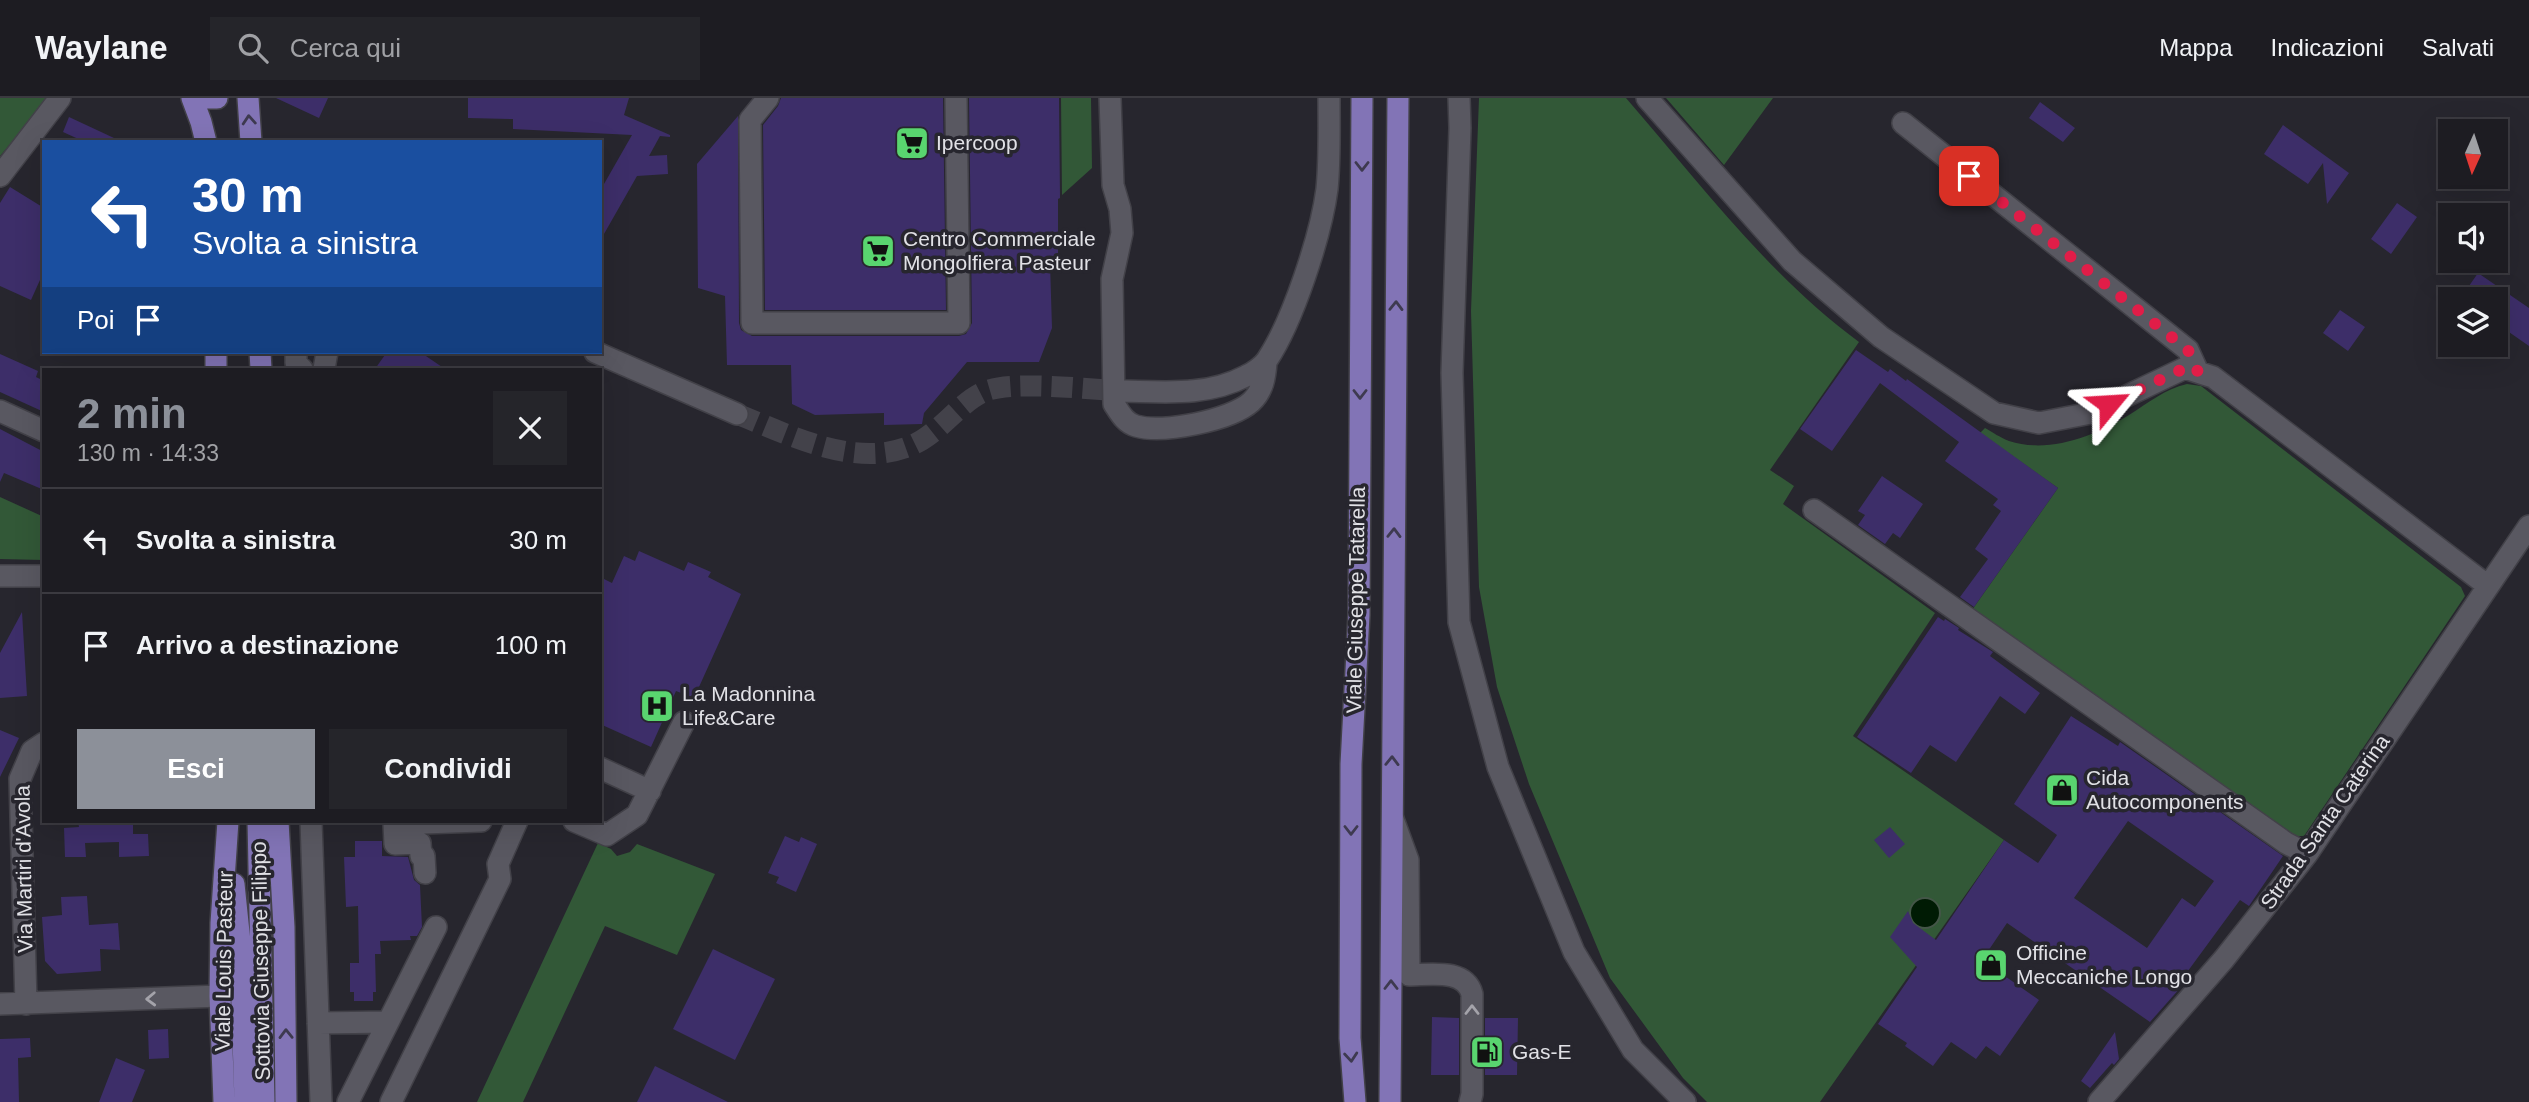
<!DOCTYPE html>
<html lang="it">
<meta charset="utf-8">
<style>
body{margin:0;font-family:Helvetica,sans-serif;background:#25252a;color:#f1f3f6;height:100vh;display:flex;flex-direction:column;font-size:26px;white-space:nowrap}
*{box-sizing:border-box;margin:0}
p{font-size:23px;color:#a0a1a5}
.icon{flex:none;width:38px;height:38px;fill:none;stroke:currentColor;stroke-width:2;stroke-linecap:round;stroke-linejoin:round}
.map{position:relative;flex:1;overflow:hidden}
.details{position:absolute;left:42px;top:270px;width:560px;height:455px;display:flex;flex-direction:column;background:#1d1c22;border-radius:0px;box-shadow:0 7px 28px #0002,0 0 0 2px #3b3a40}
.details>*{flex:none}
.hud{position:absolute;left:42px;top:42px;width:560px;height:214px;border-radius:0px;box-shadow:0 7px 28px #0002,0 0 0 2px #3b3a40;background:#1a4fa0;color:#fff;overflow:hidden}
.needle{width:46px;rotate:183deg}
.buttons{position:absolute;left:2438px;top:21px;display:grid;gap:14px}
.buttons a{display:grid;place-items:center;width:70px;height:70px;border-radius:0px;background:#1d1c22;box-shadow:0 7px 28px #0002,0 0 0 2px #3b3a40;font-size:35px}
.pin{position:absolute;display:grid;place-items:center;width:60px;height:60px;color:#fff;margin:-30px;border-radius:14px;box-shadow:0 4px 10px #0006}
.me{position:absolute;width:77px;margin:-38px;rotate:63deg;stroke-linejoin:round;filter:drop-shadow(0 0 5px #0008)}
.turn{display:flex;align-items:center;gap:24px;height:147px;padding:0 35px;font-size:32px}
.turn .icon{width:91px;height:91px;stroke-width:2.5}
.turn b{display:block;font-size:49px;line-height:60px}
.then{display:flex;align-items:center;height:66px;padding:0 35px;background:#0003;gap:14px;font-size:26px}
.round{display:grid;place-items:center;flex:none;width:74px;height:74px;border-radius:0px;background:#25252a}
.overview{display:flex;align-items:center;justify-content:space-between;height:119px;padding:0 35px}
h1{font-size:42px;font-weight:800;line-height:52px;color:#8c9099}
.primary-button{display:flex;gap:14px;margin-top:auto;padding:14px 35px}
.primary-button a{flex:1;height:80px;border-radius:0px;background:#8c9099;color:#fff;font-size:28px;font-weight:800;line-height:80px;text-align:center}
.primary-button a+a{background:#25252a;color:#f1f3f6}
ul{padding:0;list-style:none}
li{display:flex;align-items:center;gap:21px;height:105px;padding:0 35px;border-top:2px solid #3b3a40}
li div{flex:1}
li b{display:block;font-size:26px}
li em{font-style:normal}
header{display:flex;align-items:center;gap:42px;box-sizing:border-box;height:98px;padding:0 35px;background:#1d1c22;border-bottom:2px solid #3b3a40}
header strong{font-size:33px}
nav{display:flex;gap:38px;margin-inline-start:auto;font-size:24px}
.search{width:490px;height:63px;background:#25252a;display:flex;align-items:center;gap:18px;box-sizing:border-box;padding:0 24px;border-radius:0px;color:#a0a1a5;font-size:26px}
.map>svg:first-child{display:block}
.green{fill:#325837}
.water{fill:#001b04;stroke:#445648;stroke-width:2}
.building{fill:#3d2e69;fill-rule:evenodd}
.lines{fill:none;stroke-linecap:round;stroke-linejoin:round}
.minor-tunnel{stroke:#43424a;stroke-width:21;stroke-dasharray:21 10;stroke-linecap:butt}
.minor-casing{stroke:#424148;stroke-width:24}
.major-casing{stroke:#424148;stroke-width:24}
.minor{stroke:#595861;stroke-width:21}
.major{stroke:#8274b6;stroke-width:21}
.oneway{stroke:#3e3a50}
.oneway2{stroke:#a4a3aa}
.route{stroke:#e11d48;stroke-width:12;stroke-dasharray:0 21.6}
.labels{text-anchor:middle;stroke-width:7;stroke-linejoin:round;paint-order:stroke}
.poi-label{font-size:21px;fill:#e1e1e6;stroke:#27262e;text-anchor:start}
.street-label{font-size:21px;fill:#e1e1e6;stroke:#27262e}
</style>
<header>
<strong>Waylane</strong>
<div class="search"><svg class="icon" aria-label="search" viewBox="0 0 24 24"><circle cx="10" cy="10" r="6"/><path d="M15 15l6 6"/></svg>Cerca qui</div>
<nav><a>Mappa</a><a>Indicazioni</a><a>Salvati</a></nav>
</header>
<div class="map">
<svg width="2529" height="1004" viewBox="0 0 2529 1004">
<rect width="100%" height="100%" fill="#27262e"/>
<path class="green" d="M0,0H49L0,58Z
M1061,0H1091L1092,70L1062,97Z
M1479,0H1626C1699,84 1768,177 1859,244L1770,372L1794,388L1783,406L1935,515L1853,638L2004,742L1820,1004H1707L1683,980L1610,880L1529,686L1497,589L1479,489L1471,213Z
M1666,0H1773L1724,67Z
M2187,286L2201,288L2461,489L2465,498L2304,738H2296L1972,512L2058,390L1980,335L1985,330C1992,334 2001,340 2009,343C2049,356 2095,338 2129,317C2148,305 2165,291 2187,286Z
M0,399L44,419V462L0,461Z
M598,745L611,751L617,758L630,754L637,746L715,776L677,857L605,828L523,1004H477Z"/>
<path class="water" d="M1910 815a15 15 0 1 1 30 0a15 15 0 1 1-30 0Z"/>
<path class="building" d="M276,0H328L319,20Z
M468,0H629L624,17L670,37V39L660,38L649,58L667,57L668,76L637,78L600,143V93L632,37L513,31V21L468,20Z
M781,0H943L946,212H765L763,27L778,8Z
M969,0H1059L1060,100L1058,101V165H1050L1052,230L1039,264H967L924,315L922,326L884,327V315L815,317L792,306L791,267H727L725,198L698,190L697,66L738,18L739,225L741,232L752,238H959L966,236L972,225Z
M2040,4L2075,30L2063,44L2029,20Z
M69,19L114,40L112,44H85L63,34Z
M2283,27L2349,75L2327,106L2323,65L2308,86L2264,56Z
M10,89L44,110V173L31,202L0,188V105Z
M2397,105L2417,119L2391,156L2371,141Z
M2478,175L2529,210V248L2496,225V201H2460Z
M2340,212L2365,229L2348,253L2323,235Z
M1856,252L1888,274L1890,271L1906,283L1907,281L2058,390L1974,509L1960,499L1988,461L1975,451L2001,413L1993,407L1998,401L1945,363L1959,344L1880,285L1832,353L1800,331Z
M387,254H420L445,271H375Z
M0,256L38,273L36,279L44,283V314L0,294Z
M0,331L44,354V392L4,375L0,384Z
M1882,378L1923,406L1900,440L1893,435L1885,446L1858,427L1865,417L1858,413Z
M639,453L684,473L688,464L711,474L708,479L741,496L694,600L676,593L651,649L600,626V479L612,485L624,458L635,463Z
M22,514L27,598L0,600V555Z
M1938,519L1944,523L1945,521L1959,530L1958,532L1993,554L1990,558L2040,595L2025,616L2000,598L1956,664L1930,647L1911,675L1857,639Z
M2071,618L2118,648L2120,644L2283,758L2249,808L2240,802L2185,877L2189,880L2150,924L2007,825L1982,862L2039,902L2000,958L1986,948L1976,961L1951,944L1933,968L1905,948L1907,945L1878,926L1917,869L1890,839L1908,813L1913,825L1936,842L2004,742L2038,765L2057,737L2014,706ZM2128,723L2214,783L2195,809L2182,800L2147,850L2074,800Z
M0,632L19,640L0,679Z
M78,723H133V736H148L149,758L119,759V744L85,745L86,759H65L64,730L79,729Z
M1890,729L1905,746L1889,760L1874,742Z
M785,738L799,744L801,739L817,746L796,794L776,785L779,779L768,775Z
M355,743H382V758L408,759L414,782L420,787L422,829L417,838H410L411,842L380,843L381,856H375L376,894H373V903H354V894H350V865H359L358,808L346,809L344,759H355Z
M87,798L89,827L118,825L120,852L100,851L101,873L57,876L45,863L42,819L62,817L61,799Z
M713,851L775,881L735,962L673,931Z
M1432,919L1459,920V977H1431Z
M1485,920H1518L1517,977H1485Z
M168,931L169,960L149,961L148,932Z
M2115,934L2119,961L2114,967L2112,965L2090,990L2081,983Z
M30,940L31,959L18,960L19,1004H0V941Z
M116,960L145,972L132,1004H99Z
M655,968L728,1004H637Z"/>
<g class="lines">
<path class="minor-tunnel" d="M737,316C792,338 865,376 922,342C944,329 964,301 986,293C1014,282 1092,292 1125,293"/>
<g class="minor-casing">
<path id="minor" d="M768,0L750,22L752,225H959L956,0
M1110,0L1113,87L1120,111L1122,135L1112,181L1114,306C1120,315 1125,325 1136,328C1163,336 1231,322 1251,304C1263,293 1265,279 1266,264
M1459,0L1460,30L1452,275L1459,524L1498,669L1574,854L1633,952L1685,1004
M1647,0L1792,163L1881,239L1994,315L2039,325L2091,315L2185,270L2213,279L2488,488
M1903,25L2188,252L2198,274
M0,78L60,0
M296,254V265L302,271
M595,254L737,316
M324,271L327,254
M1125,293C1167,294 1208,298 1246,278C1253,275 1263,268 1267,262C1293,223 1321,137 1327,91C1330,61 1329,30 1329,0
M0,313L44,333
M1814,412L2286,745L2307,756
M0,478H44
M600,670L650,693
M1393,721L1408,762L1409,877C1430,877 1465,870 1472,896V996L1470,1004
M311,723L321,1004
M574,723L607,737L637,717L684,624
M425,775L424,758H421L420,745L395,746L394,726L481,723
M0,906L220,898
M26,906L20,681L32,653L44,645
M318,925L388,924
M348,1004L436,829
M391,1004L500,781L498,766L517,723
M2099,1004L2224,861L2307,756L2529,428"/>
</g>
<g class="major-casing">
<path id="major" d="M192,0L201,24L206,44
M203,0H217
M248,0L251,44
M216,254V271
M260,254L261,271
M258,723L264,1004
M278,723L284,829L286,1004
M234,786L240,844L245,1004
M224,1004L220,898L221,825L228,723
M1355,1004L1350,940L1351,666L1359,517L1362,0
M1390,1004L1398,0"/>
</g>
<use href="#minor" class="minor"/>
<use href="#major" class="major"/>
</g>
<defs><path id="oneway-chevron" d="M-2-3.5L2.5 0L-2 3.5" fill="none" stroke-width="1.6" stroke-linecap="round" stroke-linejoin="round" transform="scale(1.75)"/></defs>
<g class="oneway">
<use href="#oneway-chevron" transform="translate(249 22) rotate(-94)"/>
<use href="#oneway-chevron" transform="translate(1362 68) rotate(90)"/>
<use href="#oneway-chevron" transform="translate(1396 208) rotate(-89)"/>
<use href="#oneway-chevron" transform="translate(1360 296) rotate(90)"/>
<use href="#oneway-chevron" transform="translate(1394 435) rotate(-89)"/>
<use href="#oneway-chevron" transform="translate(1392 663) rotate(-89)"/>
<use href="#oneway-chevron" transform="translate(1351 732) rotate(90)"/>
<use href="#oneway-chevron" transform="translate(1391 887) rotate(-90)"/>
<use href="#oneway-chevron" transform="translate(286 936) rotate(-91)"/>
<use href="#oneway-chevron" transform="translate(1351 959) rotate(85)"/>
</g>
<g class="oneway2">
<use href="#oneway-chevron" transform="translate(151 901) rotate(178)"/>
<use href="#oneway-chevron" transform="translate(1472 912) rotate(-90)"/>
</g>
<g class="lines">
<path class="route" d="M1969,78L2188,252L2198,274L2185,270L2109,306"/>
</g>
<defs>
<g id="supermarket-square" transform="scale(1.75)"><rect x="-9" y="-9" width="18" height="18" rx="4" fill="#59d56f" stroke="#27262e"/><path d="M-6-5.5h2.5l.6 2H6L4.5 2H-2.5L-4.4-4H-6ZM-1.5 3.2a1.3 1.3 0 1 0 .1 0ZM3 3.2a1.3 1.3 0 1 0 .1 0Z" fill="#111"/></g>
<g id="hospital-square" transform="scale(1.75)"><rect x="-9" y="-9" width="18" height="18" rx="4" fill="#59d56f" stroke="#27262e"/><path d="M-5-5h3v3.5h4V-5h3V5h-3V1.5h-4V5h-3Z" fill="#111"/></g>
<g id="shop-square" transform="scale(1.75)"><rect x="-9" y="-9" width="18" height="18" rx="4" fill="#59d56f" stroke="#27262e"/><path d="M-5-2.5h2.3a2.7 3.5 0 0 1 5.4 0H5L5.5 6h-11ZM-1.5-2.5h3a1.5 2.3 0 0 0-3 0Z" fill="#111"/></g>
<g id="fuel-square" transform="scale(1.75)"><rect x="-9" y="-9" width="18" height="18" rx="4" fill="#59d56f" stroke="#27262e"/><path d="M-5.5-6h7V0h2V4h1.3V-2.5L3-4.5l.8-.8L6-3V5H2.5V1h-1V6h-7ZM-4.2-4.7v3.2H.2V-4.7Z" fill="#111"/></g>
</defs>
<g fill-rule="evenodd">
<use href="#supermarket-square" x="912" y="45"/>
<use href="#supermarket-square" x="878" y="153"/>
<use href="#hospital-square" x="657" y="608"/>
<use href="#shop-square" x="2062" y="692"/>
<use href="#shop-square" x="1991" y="867"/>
<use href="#fuel-square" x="1487" y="954"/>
</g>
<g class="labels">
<g class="poi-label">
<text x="936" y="52">Ipercoop</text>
<text x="903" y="148">Centro Commerciale<tspan x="903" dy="24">Mongolfiera Pasteur</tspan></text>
<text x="682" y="603">La Madonnina<tspan x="682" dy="24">Life&amp;Care</tspan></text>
<text x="2086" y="687">Cida<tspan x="2086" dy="24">Autocomponents</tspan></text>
<text x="2016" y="862">Officine<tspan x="2016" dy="24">Meccaniche Longo</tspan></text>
<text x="1512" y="961">Gas-E</text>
</g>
<g class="street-label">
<text transform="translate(1356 502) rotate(-89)" y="7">Viale Giuseppe Tatarella</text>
<text transform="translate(2325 724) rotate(-55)" y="7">Strada Santa Caterina</text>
<text transform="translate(24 771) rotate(-91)" y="7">Via Martiri d'Avola</text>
<text transform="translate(224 863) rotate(-89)" y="7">Viale Louis Pasteur</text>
<text transform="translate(261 863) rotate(-91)" y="7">Sottovia Giuseppe Filippo</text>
</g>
</g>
</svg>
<div class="buttons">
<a><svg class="needle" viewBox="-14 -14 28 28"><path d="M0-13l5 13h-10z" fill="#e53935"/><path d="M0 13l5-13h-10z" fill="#a0a1a5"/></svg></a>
<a><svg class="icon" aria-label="sound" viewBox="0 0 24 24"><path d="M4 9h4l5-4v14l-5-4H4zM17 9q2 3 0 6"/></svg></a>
<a><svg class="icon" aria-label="layers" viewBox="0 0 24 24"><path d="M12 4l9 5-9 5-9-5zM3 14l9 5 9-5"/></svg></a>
</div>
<div class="pin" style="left:1969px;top:78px;background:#d93025"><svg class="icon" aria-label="arrive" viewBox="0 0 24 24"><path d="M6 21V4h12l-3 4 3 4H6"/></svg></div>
<svg class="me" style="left:2109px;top:306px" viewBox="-20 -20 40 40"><path d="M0-17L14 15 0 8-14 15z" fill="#e11d48" stroke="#fff" stroke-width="4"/></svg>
<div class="hud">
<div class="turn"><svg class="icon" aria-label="left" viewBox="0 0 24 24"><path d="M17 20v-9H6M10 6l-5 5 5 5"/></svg><div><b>30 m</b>Svolta a sinistra</div></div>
<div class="then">Poi<svg class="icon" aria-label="arrive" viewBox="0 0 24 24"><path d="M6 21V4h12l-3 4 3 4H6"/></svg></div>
</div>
<section class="details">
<div class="overview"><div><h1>2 min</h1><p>130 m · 14:33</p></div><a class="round"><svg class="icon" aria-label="close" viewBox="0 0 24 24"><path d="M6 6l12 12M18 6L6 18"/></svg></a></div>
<ul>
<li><svg class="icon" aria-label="left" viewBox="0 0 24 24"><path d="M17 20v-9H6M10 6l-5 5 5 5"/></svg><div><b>Svolta a sinistra</b></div><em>30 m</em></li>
<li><svg class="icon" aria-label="arrive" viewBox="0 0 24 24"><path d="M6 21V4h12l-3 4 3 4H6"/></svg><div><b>Arrivo a destinazione</b></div><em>100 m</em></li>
</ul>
<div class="primary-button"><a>Esci</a><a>Condividi</a></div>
</section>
</div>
